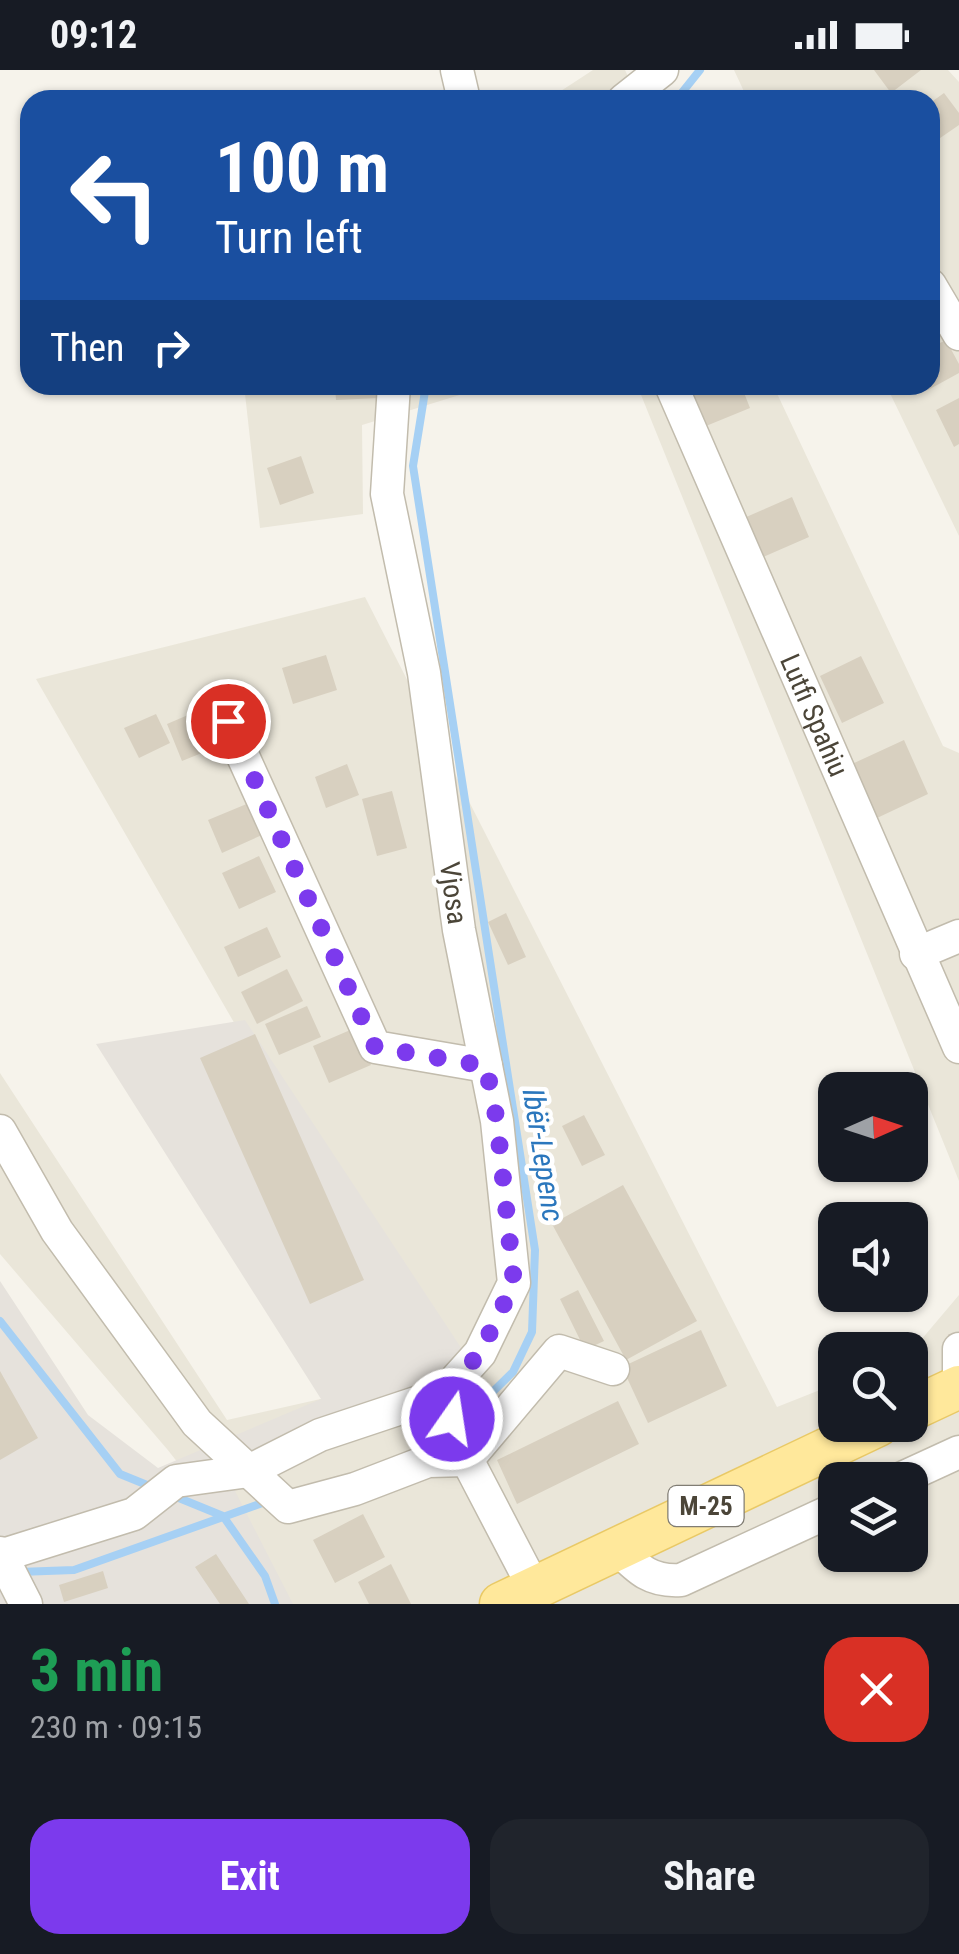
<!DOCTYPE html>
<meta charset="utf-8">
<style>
body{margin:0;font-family:"Roboto Condensed",sans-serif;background:#20242c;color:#f1f3f6;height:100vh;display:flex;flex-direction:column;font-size:38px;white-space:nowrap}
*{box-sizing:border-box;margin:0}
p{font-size:32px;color:#9ea1a6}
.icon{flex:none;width:55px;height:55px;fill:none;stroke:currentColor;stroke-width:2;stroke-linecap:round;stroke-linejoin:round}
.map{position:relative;height:1534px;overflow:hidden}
.panel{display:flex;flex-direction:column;background:#171b24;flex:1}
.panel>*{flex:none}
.hud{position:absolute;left:20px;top:20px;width:920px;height:305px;border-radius:30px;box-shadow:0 2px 8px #0004;background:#1a4fa0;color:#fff;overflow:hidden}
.needle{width:65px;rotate:87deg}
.tools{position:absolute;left:818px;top:1002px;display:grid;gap:20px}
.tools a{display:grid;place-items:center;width:110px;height:110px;border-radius:20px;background:#171b24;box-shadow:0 2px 8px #0004;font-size:50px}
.pin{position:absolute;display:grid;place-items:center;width:85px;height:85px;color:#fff;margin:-42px;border:5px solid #fff;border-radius:50%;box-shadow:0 2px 10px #0007}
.me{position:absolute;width:110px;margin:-55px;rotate:13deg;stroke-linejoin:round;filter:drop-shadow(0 0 8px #0008)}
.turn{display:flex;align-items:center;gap:35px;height:210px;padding:0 30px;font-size:45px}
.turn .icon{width:130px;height:130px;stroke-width:2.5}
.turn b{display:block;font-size:70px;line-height:85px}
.then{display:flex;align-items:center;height:95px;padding:0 30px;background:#0003;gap:20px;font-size:38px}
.round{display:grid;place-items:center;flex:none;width:105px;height:105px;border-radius:30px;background:#20242c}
.overview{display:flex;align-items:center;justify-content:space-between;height:170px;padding:0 30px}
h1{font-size:60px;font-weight:700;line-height:75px;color:#1e9e55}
.button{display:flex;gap:20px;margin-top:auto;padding:20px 30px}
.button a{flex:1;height:115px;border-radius:30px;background:#7c3aed;color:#fff;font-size:40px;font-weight:700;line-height:115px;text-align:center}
.button a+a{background:#20242c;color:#f1f3f6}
.status{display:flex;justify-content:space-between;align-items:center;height:70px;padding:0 50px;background:#171b24;direction:ltr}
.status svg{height:28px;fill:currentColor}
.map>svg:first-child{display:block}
.residential{fill:#eae6d9;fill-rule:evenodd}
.industrial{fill:#e6e2dc}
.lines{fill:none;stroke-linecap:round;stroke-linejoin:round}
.stream{stroke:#a6d0f4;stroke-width:8}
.building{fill:#d8d0c0}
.minor-casing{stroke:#c2bcad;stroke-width:35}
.major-casing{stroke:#e9c966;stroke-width:45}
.minor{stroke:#fff;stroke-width:32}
.major{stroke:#ffe89b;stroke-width:42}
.route{stroke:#7c3aed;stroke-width:18;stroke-dasharray:0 32.4}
.labels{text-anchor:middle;stroke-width:9;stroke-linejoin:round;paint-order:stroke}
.shield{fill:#fff;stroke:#817d74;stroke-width:2.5}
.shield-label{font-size:25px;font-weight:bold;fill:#4b4538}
.street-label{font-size:28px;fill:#4b4538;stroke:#fff}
.water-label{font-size:30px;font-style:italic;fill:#2b77bd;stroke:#fff}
</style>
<div class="status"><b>09:12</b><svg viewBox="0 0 49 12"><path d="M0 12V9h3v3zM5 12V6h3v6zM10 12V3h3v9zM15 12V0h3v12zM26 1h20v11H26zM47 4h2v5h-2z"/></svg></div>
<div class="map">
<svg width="959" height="1534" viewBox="0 0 959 1534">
<rect width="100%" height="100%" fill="#f6f3eb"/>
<path class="residential" d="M593,0H625L639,30H547Z
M734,0H948L959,12V466L886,315H930V30H748Z
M244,315H492L362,355L363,444L260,458Z
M637,315H773L943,676L959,683V1111Z
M365,527L777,1337L835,1314V1355H910V1283L959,1225V1534H290L167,1379L0,1184V1003L227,1350L436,1303L36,609ZM835,1410H910V1485H835Z"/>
<path class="industrial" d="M245,950L483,1311L235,1421L293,1534H0V1211L88,1345L158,1398L321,1329L96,974Z"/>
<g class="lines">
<path class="stream" d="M676,30L700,0
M426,315L413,396L535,1180L532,1262L513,1302L464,1350
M0,1251L120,1404L152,1417
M423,1379L450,1363
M174,1426L223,1446L265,1506L275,1534
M19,1502L74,1500L268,1431"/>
</g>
<path class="building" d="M874,0H921L891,23Z
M944,23L959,43V55L930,75V33Z
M946,270L959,294V303L928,320L925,315H930V278Z
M335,315H379L380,328L336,330Z
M690,315H741L750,338L706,356Z
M959,328V374L954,377L936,340Z
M301,386L314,423L280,435L267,398Z
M792,427L809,467L761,488L744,448Z
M326,585L337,620L293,634L282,598Z
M861,586L884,633L842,653L820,606Z
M209,636L224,674L182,691L167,654Z
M156,644L170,673L139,688L124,658Z
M904,670L928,724L877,748L852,694Z
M347,694L359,725L326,738L315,707Z
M392,721L407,778L377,786L362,729Z
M249,733L262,765L222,783L208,750Z
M259,786L276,822L239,839L222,803Z
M506,843L526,887L508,895L488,852Z
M267,857L281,887L238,907L224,877Z
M287,899L303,931L257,954L241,922Z
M307,936L321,967L279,985L265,954Z
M355,958L371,995L329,1013L313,976Z
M255,964L364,1210L310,1234L200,988Z
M584,1045L605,1085L582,1096L562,1056Z
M623,1115L697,1251L626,1290L552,1154Z
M578,1220L604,1271L585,1280L560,1229Z
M701,1260L727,1316L648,1353L622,1297Z
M0,1301L38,1368L0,1390Z
M618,1331L639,1374L517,1434L497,1390Z
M363,1444L385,1487L335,1513L313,1470Z
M216,1484L249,1534H220L195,1497Z
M391,1494L411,1534H369L358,1512Z
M103,1501L108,1518L64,1532L59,1515Z"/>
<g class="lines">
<g class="minor-casing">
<g id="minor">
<path d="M457,0L464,30"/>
<path d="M624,30L662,0"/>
<path d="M930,215L959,264"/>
<path id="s1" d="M671,315L959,977"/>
<path d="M227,651L375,977L486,996"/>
<path d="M916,884L959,866"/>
<path d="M0,1061L57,1161L197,1353L288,1437L355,1419L428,1391L467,1390L559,1281L613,1299"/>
<path d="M453,1313L452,1349L461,1378L534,1518"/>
<path d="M959,1317V1279"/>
<path d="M898,1410L959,1382"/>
<path d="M617,1478C638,1499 650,1512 681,1510L835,1439"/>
<path d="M0,1483L26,1534"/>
<path d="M3,1485L134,1444L176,1411L249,1401L320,1365L419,1332L453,1313L480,1283L514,1213L497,1051L459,860L424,603L387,424L394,315"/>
</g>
</g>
<g class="major-casing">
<path id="major" d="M910,1340L959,1317
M501,1534L878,1355"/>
</g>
<use href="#minor" class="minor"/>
<use href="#major" class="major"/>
</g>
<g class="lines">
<path class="route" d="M228,651L375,977L486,996L497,1051L514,1213L480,1283L453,1313L452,1349"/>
</g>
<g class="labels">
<rect class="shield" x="668.5" y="1416" width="75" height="40" rx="8"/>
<g class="shield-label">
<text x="706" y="1445">M-25</text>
</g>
<g class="street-label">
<text dy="10" stroke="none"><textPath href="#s1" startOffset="360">Lutfi Spahiu</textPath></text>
<text transform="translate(454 823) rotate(82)" y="10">Vjosa</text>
</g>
<g class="water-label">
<text transform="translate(543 1085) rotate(81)" y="10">Ibër-Lepenc</text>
</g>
</g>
</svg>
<div class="tools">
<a><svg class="needle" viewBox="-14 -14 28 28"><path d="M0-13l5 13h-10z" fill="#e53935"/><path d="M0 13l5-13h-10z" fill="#9ea1a6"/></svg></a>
<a><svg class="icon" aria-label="sound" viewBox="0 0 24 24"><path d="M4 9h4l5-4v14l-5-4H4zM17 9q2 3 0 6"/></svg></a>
<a><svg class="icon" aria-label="search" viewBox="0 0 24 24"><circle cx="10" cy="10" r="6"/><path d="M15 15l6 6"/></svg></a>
<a><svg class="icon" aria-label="layers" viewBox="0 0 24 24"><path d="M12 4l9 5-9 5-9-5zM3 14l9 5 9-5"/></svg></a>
</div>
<div class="pin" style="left:228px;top:651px;background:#d93025"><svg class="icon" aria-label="arrive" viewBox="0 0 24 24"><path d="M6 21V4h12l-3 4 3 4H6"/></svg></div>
<svg class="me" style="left:452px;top:1349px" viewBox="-20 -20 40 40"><circle r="17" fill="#7c3aed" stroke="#fff" stroke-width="3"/><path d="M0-11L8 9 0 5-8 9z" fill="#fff"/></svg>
<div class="hud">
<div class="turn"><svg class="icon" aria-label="left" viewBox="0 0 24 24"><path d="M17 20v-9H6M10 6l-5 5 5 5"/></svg><div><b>100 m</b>Turn left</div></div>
<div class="then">Then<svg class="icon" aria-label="right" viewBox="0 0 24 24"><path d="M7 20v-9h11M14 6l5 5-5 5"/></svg></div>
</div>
</div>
<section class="panel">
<div class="overview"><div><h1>3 min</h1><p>230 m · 09:15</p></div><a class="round" style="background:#d93025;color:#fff"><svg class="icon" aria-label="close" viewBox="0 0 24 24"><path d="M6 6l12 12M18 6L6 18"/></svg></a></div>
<div class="button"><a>Exit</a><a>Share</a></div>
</section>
